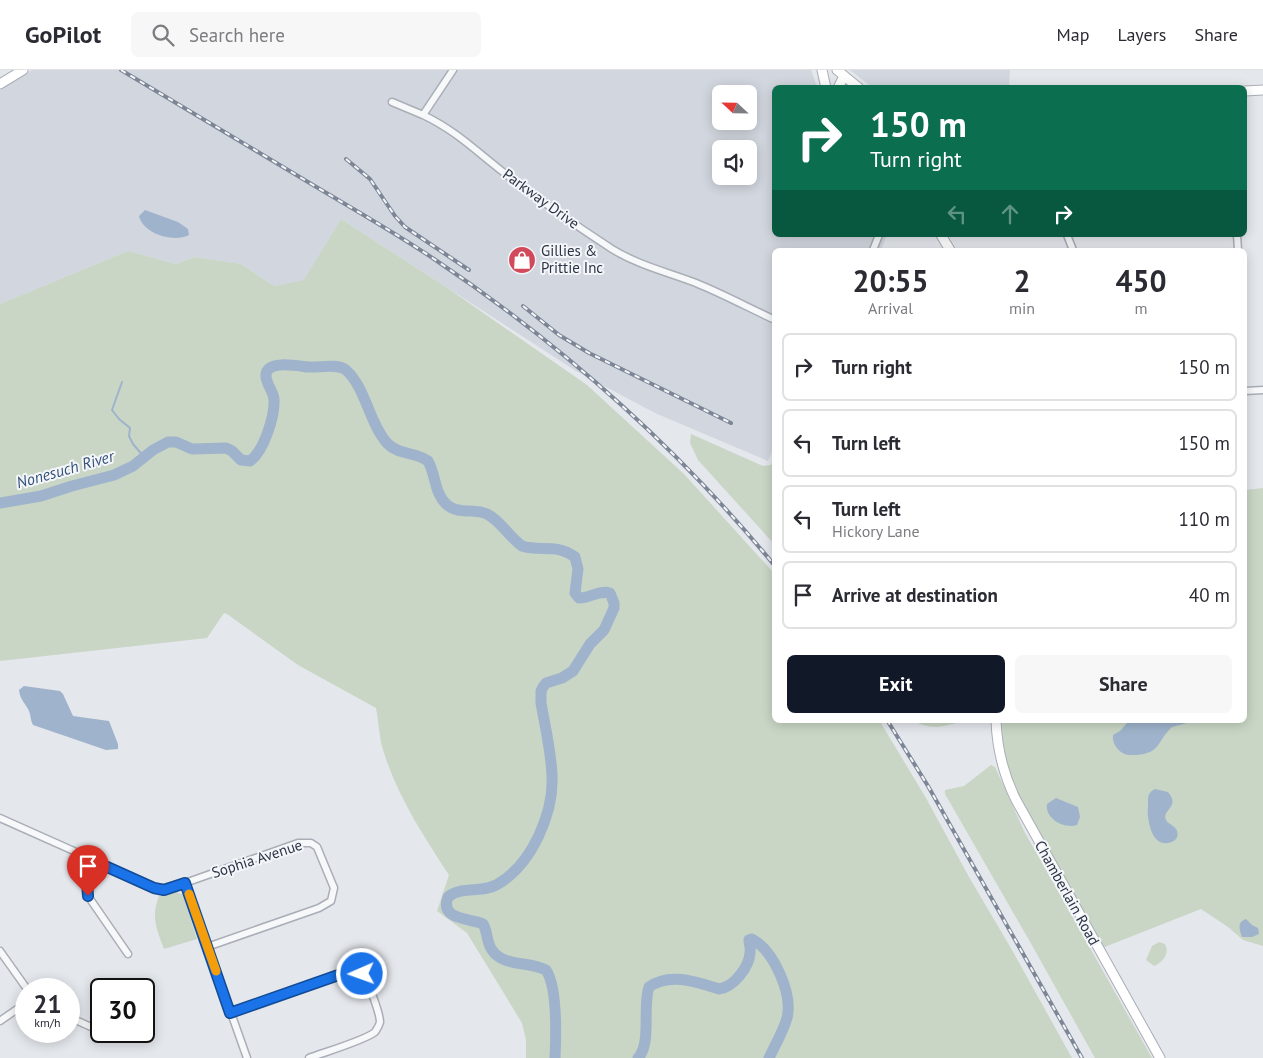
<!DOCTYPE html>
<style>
body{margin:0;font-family:"PT Sans",sans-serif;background:#f7f7f7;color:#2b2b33;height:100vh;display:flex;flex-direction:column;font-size:19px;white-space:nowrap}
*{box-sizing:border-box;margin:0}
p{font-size:16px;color:#7c7c81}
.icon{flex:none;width:28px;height:28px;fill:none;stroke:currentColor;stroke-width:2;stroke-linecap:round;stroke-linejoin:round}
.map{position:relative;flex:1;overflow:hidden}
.sheet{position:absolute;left:772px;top:178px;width:475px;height:475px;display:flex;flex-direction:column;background:#fff;border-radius:8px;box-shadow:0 2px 12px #0003}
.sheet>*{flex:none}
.top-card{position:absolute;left:772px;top:15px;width:475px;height:152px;border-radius:8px;box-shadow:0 2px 12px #0003;background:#0b6e4f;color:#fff;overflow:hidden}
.needle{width:32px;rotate:292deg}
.controls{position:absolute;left:712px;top:15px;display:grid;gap:10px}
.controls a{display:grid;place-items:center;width:45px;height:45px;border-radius:8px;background:#fff;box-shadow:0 2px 12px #0003;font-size:25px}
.speed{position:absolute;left:15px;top:908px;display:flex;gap:10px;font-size:25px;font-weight:700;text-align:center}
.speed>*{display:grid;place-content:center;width:65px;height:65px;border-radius:50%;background:#fff;box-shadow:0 2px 12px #0003;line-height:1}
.speed small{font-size:12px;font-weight:400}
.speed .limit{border:2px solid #111;border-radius:8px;background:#fff;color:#111}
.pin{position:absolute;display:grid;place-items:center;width:42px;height:42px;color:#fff;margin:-51px -21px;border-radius:50% 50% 50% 0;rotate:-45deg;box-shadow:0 0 5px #0007}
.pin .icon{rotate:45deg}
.me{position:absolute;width:55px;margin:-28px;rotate:268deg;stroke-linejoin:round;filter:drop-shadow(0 0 4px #0008)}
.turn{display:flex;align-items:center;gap:18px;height:105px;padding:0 15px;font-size:22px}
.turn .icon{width:65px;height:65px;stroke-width:2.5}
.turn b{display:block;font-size:35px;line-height:42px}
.lanes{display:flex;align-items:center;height:48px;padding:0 15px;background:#0003;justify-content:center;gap:25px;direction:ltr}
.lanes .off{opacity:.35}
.eta{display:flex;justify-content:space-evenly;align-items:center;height:85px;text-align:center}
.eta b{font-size:30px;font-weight:800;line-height:35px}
.cta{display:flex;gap:10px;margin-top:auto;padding:10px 15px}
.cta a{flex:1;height:58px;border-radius:8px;background:#111827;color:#fff;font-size:20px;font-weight:800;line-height:58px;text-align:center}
.cta a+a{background:#f7f7f7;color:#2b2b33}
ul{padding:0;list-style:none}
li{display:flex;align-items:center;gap:15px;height:68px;margin:0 10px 8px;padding:0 5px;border:2px solid #e1e1e2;border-radius:8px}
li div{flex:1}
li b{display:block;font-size:19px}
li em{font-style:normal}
header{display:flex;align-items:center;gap:30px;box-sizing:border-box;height:70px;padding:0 25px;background:#fff;border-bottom:1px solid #e1e1e2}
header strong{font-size:24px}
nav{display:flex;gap:28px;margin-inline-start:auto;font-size:18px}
.search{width:350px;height:45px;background:#f7f7f7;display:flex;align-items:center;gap:12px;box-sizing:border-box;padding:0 18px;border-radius:8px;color:#7c7c81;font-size:19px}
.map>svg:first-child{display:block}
.built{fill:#d2d6de;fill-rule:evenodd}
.green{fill:#c9d6c5}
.water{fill:#9fb4cc}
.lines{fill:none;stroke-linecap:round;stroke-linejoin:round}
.stream{stroke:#9fb4cc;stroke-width:2}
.river{stroke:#9fb4cc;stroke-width:11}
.street-casing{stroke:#a9aeb7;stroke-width:9}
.secondary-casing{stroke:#a9aeb7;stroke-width:11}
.street{stroke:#f7f8fa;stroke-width:6}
.secondary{stroke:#fff;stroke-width:9}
.rail-casing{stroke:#7d8696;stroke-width:4}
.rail{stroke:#f4f6f9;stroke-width:2;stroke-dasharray:5.5;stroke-linecap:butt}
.route-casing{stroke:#114b97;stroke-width:12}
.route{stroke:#1a73e8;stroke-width:9}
.slow{stroke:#f59e0b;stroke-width:9}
.labels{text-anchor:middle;stroke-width:4;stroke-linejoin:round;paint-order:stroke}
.street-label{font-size:15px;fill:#2b3445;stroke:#f4f6f9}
.poi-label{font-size:15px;fill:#2b3445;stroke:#f4f6f9;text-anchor:start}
.water-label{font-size:16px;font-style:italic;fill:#34527a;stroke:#f4f6f9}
</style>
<header>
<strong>GoPilot</strong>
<div class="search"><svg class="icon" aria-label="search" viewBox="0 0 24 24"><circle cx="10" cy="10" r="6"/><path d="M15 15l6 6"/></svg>Search here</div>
<nav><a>Map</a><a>Layers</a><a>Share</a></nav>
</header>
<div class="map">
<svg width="1263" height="988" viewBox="0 0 1263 988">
<rect width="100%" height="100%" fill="#e4e7ec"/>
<path class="built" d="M32,0H811L817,17L775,18V165H887L881,180H775V374L768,391L655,343L576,301L341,149L305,210L274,216L241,194L194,187L176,194L128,181L0,234V20ZM721,24H749V51H721ZM721,79H749V106H721Z
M850,0H1010L1009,17L873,18Z"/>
<path class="green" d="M341,149L446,217L587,315L684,404L772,501L775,505V650H879L926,728L969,807L1012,880L1072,988H526V970L522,953L467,863L437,841L449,805C424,767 398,727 384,683C379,669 379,653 376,638L298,595L227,544L224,543L207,568L0,591V234L128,181L176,194L194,187L241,194L274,216L304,210Z
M691,364L763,396L771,395L775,389V475L698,390L690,373Z
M1263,418V876L1243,870L1228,857L1201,839L1102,878L1011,711C1005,690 1002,672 1002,650H1245V420Z
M912,650H966C945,656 933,662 912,650Z
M991,695L995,697L1024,761L1152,988H1095L1029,870L945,724V720L964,716Z
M177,822L183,825L197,869L164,879C156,858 151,847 159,826Z
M1159,872L1165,874C1170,884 1163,892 1154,896L1146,890L1152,876Z"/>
<path class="water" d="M145,140L178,152L188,159L189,165C174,173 143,164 139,146Z
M24,616L60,621L63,624L73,646L109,651L118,674V679L106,680L33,655C30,650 31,644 28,639C24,632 20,629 19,620Z
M1140,650H1198L1172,657C1157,671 1161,683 1137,685C1131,685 1126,686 1121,682C1116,678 1112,672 1113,665L1120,661L1127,653Z
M1155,719L1168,722C1181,737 1161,740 1166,750C1169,755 1175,755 1177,761C1181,773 1163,777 1156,769C1149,761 1147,745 1148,736C1148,728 1147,723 1155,719Z
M1056,728L1078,737L1080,747L1077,755C1064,759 1045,749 1047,734Z
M1246,849L1252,855L1258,858L1259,864L1252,867H1242C1239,859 1237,852 1246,849Z"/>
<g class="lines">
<path class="stream" d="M122,312L112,340L119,349L130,358L129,366L133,374L145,388"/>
<path class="river" d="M0,433L41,426L72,416L114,405L133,396L153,380L168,372H176L192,379L226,378L232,381L241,390L250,391C264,381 275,346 274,329C273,321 267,315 266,307C264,289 298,296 308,297C319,298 337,293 346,300C366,318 369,353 387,373C398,385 416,382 428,391C436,405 434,422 446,434C458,445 474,438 487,444C501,451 509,467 522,476C541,482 556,473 575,487L578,499L575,523L579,528C590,528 599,520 610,523L614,533V538L604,560L590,574L573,601L562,608L546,613L543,617L541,621V633C545,656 551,681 552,705C554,743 532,794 498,814C482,824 463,815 448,827C439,850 470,848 483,854C488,862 486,872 492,880C503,897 529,891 546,900C558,918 556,967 555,988
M638,988C652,973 642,937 649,917C670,902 697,912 719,919C734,917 749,897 750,883C751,878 749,874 749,870L752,869C774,881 793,924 787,948C783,962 775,975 769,988"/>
<g class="street-casing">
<path id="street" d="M453,0L423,45C455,60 476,81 503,102C538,129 575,155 612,179C638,195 667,202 696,213C723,224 749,238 775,250
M392,32L423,45
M1067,165L1073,180
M1237,165L1238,180
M873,180L879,165
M1245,321L1263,320
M0,748L159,819L185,813L298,773H311L317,777L334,818L331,831L319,838L207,877
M94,791L87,811L88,826L128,884
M185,813L247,988
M0,881L27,919
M230,943L347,902C353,900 357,901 362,904C368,910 380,944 380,952C379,956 377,959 375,962C366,970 322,983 309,988
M69,947L91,957
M0,951L26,933"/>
</g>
<g class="secondary-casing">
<path id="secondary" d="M822,0L826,18
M837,0L859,18
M0,14L23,0
M838,18L844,6
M1245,21L1263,20
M941,165L950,180
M996,650C997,679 1003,704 1016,730L1160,988"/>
</g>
<use href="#street" class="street"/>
<use href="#secondary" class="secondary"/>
<g class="rail-casing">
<path id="rail" d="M121,0C181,36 242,72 303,109C346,135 391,160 434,189C561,274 678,378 775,496
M346,89L370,109L395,146L405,157L469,200
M523,236L559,265L589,283L731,353
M887,650L928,716L1082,988"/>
</g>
<use href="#rail" class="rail"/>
</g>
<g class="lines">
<g class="route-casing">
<path id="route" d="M88,826L87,811L94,791L154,818L164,820L185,813L230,943L347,902L354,901L362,904"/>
</g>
<use href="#route" class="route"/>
<path class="slow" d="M189,824L216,901"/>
</g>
<defs>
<g id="shop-disc" transform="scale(1.4375)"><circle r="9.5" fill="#d1495b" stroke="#f4f6f9"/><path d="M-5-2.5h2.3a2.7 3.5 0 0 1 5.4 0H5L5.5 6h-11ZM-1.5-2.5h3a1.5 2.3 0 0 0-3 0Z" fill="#fff"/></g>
</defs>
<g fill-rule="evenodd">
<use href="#shop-disc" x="522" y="190"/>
</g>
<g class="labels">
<g class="street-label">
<text transform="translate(541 129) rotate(36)" y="5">Parkway Drive</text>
<text transform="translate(257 789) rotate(-18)" y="5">Sophia Avenue</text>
<text transform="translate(1067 823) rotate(61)" y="5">Chamberlain Road</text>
</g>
<g class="poi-label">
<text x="541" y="186">Gillies &amp;<tspan x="541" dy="17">Prittie Inc</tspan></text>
</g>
<g class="water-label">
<text transform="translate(65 399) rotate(-16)" y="6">Nonesuch River</text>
</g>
</g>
</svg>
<div class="controls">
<a><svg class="needle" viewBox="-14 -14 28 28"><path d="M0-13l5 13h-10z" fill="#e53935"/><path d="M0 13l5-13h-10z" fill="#7c7c81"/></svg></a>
<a><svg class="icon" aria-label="sound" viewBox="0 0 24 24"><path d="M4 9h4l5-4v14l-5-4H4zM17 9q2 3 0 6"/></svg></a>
</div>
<div class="speed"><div>21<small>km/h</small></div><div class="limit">30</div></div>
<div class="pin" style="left:88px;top:826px;background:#d93025"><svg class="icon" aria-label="arrive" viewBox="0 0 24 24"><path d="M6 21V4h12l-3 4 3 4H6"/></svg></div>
<svg class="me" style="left:362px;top:904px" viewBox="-20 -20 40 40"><circle r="17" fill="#1a73e8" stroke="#fff" stroke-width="3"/><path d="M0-11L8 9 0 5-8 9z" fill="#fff"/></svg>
<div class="top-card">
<div class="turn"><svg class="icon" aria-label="right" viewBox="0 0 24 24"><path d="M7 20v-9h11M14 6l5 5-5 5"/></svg><div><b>150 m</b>Turn right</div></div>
<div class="lanes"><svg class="icon off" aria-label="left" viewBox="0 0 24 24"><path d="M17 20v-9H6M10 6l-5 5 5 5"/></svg><svg class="icon off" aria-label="ahead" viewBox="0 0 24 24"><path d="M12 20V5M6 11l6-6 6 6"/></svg><svg class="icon" aria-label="right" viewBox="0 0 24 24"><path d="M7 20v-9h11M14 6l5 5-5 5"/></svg></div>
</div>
<section class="sheet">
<div class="eta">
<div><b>20:55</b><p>Arrival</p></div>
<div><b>2</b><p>min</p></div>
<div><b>450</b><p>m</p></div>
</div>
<ul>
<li><svg class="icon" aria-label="right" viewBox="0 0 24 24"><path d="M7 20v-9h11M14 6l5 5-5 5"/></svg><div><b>Turn right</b></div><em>150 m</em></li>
<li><svg class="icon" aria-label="left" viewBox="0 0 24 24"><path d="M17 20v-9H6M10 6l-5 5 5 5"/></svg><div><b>Turn left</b></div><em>150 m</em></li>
<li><svg class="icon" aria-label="left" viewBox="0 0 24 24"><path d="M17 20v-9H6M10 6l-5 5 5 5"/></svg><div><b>Turn left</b><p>Hickory Lane</p></div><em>110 m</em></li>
<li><svg class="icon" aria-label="arrive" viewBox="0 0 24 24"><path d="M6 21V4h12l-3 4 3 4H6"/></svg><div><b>Arrive at destination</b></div><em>40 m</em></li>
</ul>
<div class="cta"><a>Exit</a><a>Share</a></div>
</section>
</div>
